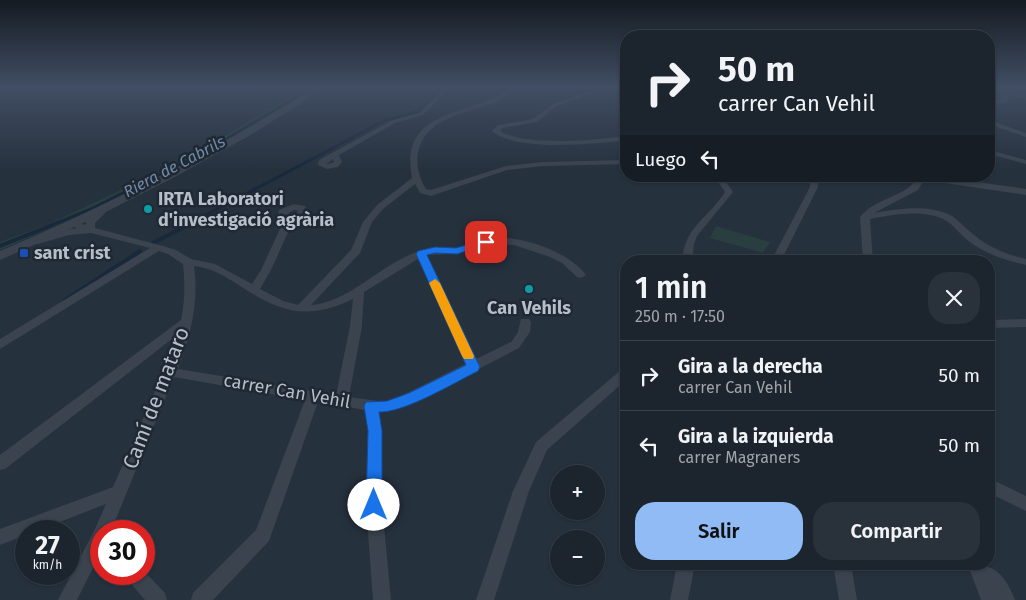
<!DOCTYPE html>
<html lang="es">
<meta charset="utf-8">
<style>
body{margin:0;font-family:"Fira Sans",sans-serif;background:#29313a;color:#f1f3f6;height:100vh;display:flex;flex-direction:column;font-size:19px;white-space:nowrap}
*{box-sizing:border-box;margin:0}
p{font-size:16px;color:#a0a5aa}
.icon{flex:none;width:28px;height:28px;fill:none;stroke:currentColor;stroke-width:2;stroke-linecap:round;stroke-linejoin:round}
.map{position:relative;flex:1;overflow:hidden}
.side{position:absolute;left:620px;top:255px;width:375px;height:315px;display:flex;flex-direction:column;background:#1c252e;border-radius:20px;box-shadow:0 1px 4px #0004,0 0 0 1px #3a424a}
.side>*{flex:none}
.banner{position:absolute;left:620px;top:30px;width:375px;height:152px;border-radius:20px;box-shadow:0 1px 4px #0004,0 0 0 1px #3a424a;background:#1c252e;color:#f1f3f6;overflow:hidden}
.buttons{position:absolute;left:550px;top:465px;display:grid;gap:10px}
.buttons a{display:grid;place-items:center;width:55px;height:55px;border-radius:50%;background:#1c252e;box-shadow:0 1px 4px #0004,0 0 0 1px #3a424a;font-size:25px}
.speed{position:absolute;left:15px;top:520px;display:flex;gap:10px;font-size:25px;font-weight:700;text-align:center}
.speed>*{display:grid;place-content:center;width:65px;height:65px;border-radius:50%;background:#1c252e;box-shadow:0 1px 4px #0004,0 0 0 1px #3a424a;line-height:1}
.speed small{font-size:12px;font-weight:400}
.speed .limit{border:8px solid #d22;background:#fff;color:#111}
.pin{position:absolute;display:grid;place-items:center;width:42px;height:42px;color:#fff;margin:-21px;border-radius:10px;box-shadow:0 2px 8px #0006}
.me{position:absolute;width:55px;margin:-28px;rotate:0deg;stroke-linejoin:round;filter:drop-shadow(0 0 4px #0008)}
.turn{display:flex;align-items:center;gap:18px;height:105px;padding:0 15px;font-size:22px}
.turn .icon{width:65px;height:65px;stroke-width:2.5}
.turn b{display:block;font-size:35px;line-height:42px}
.then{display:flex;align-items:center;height:48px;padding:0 15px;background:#0003;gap:10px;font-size:19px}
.round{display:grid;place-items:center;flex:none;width:52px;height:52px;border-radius:20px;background:#29313a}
.overview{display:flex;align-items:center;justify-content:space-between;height:85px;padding:0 15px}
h1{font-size:30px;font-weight:600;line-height:38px}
.cta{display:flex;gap:10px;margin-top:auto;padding:10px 15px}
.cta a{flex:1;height:58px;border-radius:20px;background:#90bbf4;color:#111;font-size:20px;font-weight:600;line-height:58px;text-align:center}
.cta a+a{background:#29313a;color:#f1f3f6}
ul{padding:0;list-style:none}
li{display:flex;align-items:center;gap:15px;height:70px;padding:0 15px;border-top:1px solid #3a424a}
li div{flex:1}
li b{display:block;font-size:19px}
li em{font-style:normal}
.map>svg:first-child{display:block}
.green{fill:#283e3f}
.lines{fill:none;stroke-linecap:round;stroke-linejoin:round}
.stream-far2{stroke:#19293c;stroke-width:2.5}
.stream-far1{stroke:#19293c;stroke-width:3}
.stream{stroke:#19293c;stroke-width:4}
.minor{fill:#3a434e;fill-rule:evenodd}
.tertiary{fill:#3a434e;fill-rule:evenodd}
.route{fill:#1a73e8;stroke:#114b97}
.slow{fill:#f59e0b}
.culture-dot{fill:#0f9aa8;stroke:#1f2833;stroke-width:2}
.transit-dot{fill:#1a4fb4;stroke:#1f2833;stroke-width:2}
.labels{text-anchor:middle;stroke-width:5;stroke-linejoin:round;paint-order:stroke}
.far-water-label{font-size:16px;font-style:italic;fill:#718aa6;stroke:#1f2833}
.poi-label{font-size:18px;font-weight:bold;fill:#b6bec9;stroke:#1f2833;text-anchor:start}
.street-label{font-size:18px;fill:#b6bec9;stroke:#1f2833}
.near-street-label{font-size:21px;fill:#b6bec9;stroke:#1f2833}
</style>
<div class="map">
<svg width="1026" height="600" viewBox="0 0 1026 600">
<rect width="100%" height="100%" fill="#26313e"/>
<path class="green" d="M309,86H322L222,146L123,196L0,250V242L49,224L182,161Z
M716,226L770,242L763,253L710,238Z"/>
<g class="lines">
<path class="stream-far2" d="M210,149L314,86
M331,149L385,120L420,111L445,86"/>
<path class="stream-far1" d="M47,227L91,209L213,148
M183,227L333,148"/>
<path class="stream" d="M153,243L186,226
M0,246L50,226
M65,300L140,251"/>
<path class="minor" d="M446,86H452L423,115L395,123L339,155L342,162L338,167L327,169L318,165L319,160L391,121L419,113ZM333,159L334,162L332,163L326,164Z
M518,86H537C532,89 525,88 519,90C509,93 501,101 491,104C465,113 424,119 418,153C416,166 419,177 426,189L431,190L506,166L543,162L626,160V164L543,166L507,170L431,196L420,193L415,184L383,209L372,222L360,253L311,305C347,302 373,272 405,257C414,253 423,248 434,248C441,248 449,249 457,248C468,246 478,240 490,238C518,234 569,251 586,275L581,278L577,277L562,263L550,257L514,245L492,244L455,254L426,255L476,359L511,342L518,332L521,319H529L531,322L530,332L519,348L419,400L387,412H379L382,431V505L391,600H373L366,505L368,431L365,410L318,402L269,541L213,600H191L193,593L256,530L305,400L174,377L111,531H101V552L77,600H58L95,529L106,504L36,531H26V535L0,545V529L113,487L167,364L177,335L5,469L0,470V455L181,320C185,301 185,283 183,264L168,254L159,251L0,349V339L150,248L91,233L69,235L38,244L35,243L33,241L35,239L65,230L77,228L71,226V222L74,221L85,225L87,220L101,209L106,212L95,223V228L163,246L176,250L191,259L215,264L252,284L261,270L285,218L278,215L279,210L294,204L305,206L309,212L294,219L271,270L260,289L283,301L298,305L351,250L363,222L377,205L412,178C401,121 445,116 487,101C498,97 507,89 518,86ZM294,210L299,211L291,214L288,213ZM418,259L465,364L409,392L386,402L349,397L362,326L364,292ZM194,266C211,268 225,276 240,286C280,312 307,321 353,299L350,326L336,395L178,369C191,335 199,302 194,266Z
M605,86H613L557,106L537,122L502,128L500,131C525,147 596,140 626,136V140C597,144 514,152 492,131L498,125L533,119L553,104Z
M994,86H1000L1003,90L1026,94V98L1006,95L1009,99L1007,102L989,105V101L1003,99Z
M989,120L1026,133V137L989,124Z
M989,150L1026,160V164L989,154Z
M714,176H722L733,192L697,236L694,244L692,261H682C685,225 708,219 725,192Z
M810,176H818V187L781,261H771L810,187Z
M911,176H934L1026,189V195L924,180L918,190L874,213C898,209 927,204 950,215C959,220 966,229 974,235C989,247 1007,255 1026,259V265C1004,260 983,253 966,239C958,232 952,223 943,219C921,209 892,215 870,219L873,261H863L860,217C876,197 906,197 916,179Z
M1026,319V327L989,328V320Z
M626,368V380L547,450L529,491L494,600H476L513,491L536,442L621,370Z
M989,478L1026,496V511L989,493Z
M677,564H695L688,600H670Z
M833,564H851L857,600H839Z
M971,564C996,564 1006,577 1015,600H981L969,568Z
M144,571L165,593L167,600H145L128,580L125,574H144Z"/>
<path class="tertiary" d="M319,86H328L249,136L169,180L88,221L0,260V251C111,204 217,149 319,86Z"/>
</g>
<linearGradient id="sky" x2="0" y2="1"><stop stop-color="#151b22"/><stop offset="0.51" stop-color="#414e63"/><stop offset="1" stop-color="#414e63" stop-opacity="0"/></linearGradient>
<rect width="1026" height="170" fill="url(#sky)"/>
<path class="route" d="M486,239L491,242L489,244L457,254L435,253L427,255L480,367L478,371C454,383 404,413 379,412L382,431V505L380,510L374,512L368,510L366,505L368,431L364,406L366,402L387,401L409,393L466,365L416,254L418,251L435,247L456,248Z"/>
<path class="slow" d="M435,279L440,283L474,356L473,359H464L462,356L429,283Z"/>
<g class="culture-dot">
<circle cx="148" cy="209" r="5"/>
<circle cx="529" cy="289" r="5"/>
</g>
<rect class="transit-dot" x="19" y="248" width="10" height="10" rx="2.5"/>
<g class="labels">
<g class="far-water-label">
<text transform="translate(174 166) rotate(-28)" y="6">Riera de Cabrils</text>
</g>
<g class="poi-label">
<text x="158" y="205">IRTA Laboratori<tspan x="158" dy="21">d'investigació agrària</tspan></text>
<text x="34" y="259">sant crist</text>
<text x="529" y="314" text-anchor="middle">Can Vehils</text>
</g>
<g class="street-label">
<text transform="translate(287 391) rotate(10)" y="6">carrer Can Vehil</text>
</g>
<g class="near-street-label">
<text transform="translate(156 398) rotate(-69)" y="7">Camí de mataro</text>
</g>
</g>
</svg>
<div class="buttons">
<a>+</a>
<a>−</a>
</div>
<div class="speed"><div>27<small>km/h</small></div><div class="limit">30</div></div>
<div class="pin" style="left:486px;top:242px;background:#d93025"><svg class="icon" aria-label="arrive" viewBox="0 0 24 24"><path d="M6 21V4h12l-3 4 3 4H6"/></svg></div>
<svg class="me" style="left:374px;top:505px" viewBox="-20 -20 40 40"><circle r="19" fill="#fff"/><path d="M0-13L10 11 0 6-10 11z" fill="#1a73e8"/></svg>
<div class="banner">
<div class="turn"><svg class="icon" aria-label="right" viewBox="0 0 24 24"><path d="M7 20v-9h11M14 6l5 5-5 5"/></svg><div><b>50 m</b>carrer Can Vehil</div></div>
<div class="then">Luego<svg class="icon" aria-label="left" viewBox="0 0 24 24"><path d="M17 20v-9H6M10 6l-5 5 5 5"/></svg></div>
</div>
<section class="side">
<div class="overview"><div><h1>1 min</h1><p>250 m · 17:50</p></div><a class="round"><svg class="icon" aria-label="close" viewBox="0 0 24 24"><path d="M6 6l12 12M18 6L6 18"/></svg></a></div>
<ul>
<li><svg class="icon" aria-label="right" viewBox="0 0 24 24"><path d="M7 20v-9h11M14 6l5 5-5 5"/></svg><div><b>Gira a la derecha</b><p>carrer Can Vehil</p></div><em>50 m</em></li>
<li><svg class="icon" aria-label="left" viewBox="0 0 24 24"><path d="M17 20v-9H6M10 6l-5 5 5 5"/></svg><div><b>Gira a la izquierda</b><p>carrer Magraners</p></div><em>50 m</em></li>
</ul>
<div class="cta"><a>Salir</a><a>Compartir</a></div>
</section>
</div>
